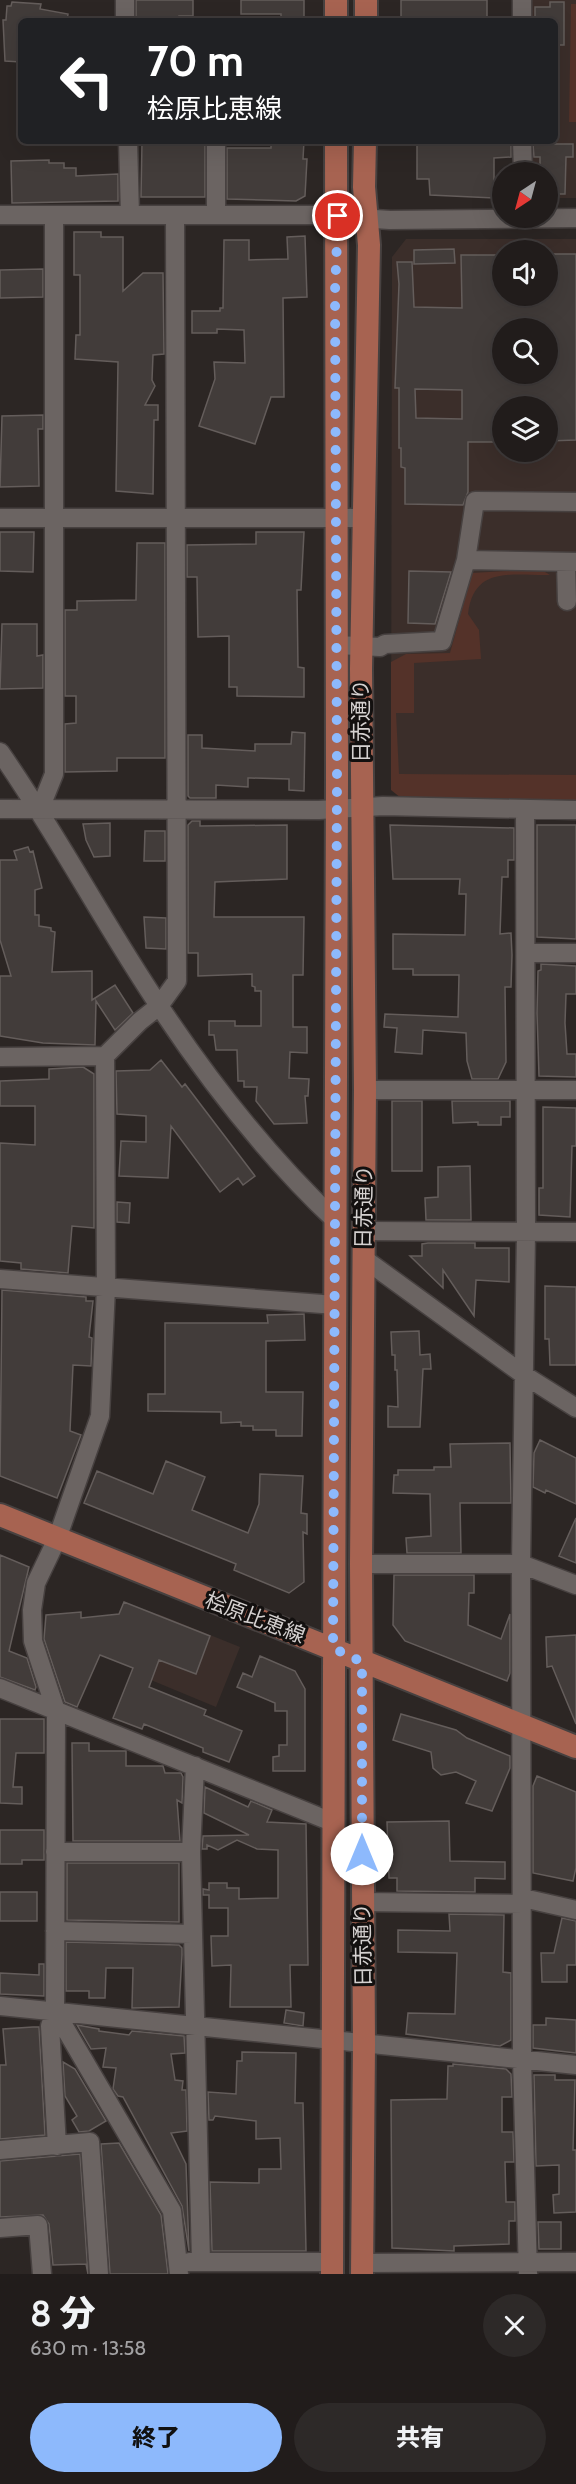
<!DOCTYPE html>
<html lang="ja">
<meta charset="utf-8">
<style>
body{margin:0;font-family:Cabin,"Noto Sans JP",sans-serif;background:#2d2928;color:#f1f3f6;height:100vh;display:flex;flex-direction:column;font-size:22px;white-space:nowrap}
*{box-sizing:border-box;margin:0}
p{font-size:20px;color:#a2a1a3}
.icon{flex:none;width:33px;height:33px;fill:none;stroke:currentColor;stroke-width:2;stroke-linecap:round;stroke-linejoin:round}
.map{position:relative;height:2274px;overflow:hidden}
.panel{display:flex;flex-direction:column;background:#211c1b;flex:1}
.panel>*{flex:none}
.top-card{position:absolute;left:18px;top:18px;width:540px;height:126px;border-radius:9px;box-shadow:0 6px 24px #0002,0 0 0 2px #3e3a3a;background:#202124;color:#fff;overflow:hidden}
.needle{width:39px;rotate:216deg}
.controls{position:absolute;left:492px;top:162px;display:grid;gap:12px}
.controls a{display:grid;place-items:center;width:66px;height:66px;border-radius:50%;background:#211c1b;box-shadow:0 6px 24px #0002,0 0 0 2px #3e3a3a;font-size:30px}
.pin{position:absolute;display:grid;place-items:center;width:51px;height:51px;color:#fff;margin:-26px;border:3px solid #fff;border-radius:50%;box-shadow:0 2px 6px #0007}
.me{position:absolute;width:66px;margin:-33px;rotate:0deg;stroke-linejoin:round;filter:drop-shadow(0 0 4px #0008)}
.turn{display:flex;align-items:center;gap:21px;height:126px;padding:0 30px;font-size:27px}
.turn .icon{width:78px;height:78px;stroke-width:2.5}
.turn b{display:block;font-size:42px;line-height:51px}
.round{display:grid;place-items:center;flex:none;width:63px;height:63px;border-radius:32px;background:#2d2928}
.headline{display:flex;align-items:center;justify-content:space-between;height:102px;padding:0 30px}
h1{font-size:36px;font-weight:800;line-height:45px}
.primary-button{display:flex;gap:12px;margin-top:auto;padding:12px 30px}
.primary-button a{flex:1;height:69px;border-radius:36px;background:#8db9fc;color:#111;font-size:24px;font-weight:800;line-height:69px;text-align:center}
.primary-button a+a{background:#2d2928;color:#f1f3f6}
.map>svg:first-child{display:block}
.built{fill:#3b2e2a;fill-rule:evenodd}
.green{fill:#543229}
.building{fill:#423c3a;stroke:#645d5b;stroke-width:1.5;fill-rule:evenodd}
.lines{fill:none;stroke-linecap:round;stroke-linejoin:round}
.minor-casing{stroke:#474140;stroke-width:21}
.major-casing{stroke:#474140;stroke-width:26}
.minor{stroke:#6b6462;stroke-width:18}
.major{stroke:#a76351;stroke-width:22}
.route{stroke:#8db9fc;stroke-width:10;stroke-dasharray:0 18}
.labels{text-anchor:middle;stroke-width:6;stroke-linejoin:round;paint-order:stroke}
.street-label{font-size:21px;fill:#d5d1d0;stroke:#13100f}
</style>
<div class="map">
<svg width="576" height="2274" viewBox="0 0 576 2274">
<rect width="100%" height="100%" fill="#2c2624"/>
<path class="built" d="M531,0H576V198H548V172H533V141H555V21H531Z
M406,239H576V800L391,790L392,257ZM502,250H548V296H502ZM502,328H548V374H502ZM502,406H548V452H502Z
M158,1614L240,1647L216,1707L134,1673Z"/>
<path class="green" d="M571,4H576V122H569Z
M540,569L550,575C512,576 474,565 468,614L479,630L481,659L414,663V713H396L399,774L576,775V800L401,798L391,790V662L406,654L450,653L472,573Z"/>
<path class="building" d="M136,0H193V16H179V21H136Z
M241,0H304V21H286L281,19V14H241Z
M401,0H487V21H401Z
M12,2L41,4L40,9L68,14L67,21H21V62L5,61L3,20H6L7,6H11Z
M550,2H564V45H555V21H535V7H550Z
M205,141V197H141L142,142Z
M271,141H304L303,159H307L305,196L296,201L227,199V148H271Z
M417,141H511V157L494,158V198L430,195L429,179H417Z
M533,144H573V157H566L565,194H548V172H540V157H534Z
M49,160V163H64V168H76V176L118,174V201L12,203L11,161Z
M74,232H101V237H123V291L143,273H163L164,354L153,355L152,380L155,386L145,405H158V420H154L153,494L116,491L118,362L75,359L76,335H80V275H74Z
M305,236L307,297L283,298L284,397H271L255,444L199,426L215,379L214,362L245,363L244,330L217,329V333H192V311H220V308H223L224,240H249V260L288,259L287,237Z
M454,249L455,263L414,264V250Z
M548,254H576V440L548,441V406H502V442H468V492L463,505L405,504V468L401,467V448H399V388H395L399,284L397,262H412L414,307L462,308L461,255H502V296H548ZM502,328H548V374H502ZM415,389L462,390V419L416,418Z
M43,269V297L0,298V270Z
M43,415V429H38L39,486L0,487L2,416Z
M0,532H34L33,572L0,571Z
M256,532H304L301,590H297L298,667L304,668V697L237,696V687H229V636L198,637L197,577H187V545L256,544Z
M137,543H165V758H117V771L65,772V724L76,723V696H65V610H77V601L136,600Z
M409,571L451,572L435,624L408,623Z
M2,624H37V656L43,655V688L0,689Z
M292,732L305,733L304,791L289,790V779L251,778H248V787L216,785V798H190L188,796V735H202V748L255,751V744H291Z
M192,821H200V826L287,825V879L215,882L214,917H304L303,975H293V1027H307V1053L290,1052L289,1078L309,1079L308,1096H305L307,1123L274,1124L256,1101L257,1087H244V1081H238L237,1050H216L214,1035H209V1021H235V1026H261V991H255V987L252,986V974L198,976V953H188V825Z
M110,823V856L94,857L86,840L83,824Z
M390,825L514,828V860H508V877H502L500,934L511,933L512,955L511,987H505L506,1062L498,1079H472L467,1061L466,1033L423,1030L422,1054L395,1052L397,1028L384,1027L385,1014L458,1017L459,975H413V969H393V934L465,935L466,894H459L460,879H393Z
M537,825H576V939L537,937Z
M145,831H165V861H144Z
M28,847L30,852L33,851L42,888L35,890V915H39V926L51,928V931L55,932L52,972L92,971V1000L115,985L133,1013L115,1030L96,1001L95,1045L43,1043L0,1036V976H11L0,940V860H17L14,851Z
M144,917L166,918V949L146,948Z
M541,964L576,966V994H566L565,1023L567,1054H576V1077L539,1076L537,1013L538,971L541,970Z
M161,1060L182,1087L185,1084L255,1176L243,1185L238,1178L220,1192L171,1126L168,1178L119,1176L121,1141L146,1142V1116L117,1114L116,1071L150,1070Z
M83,1067L94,1074V1228L72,1226L68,1273L21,1269V1263L0,1261V1143L35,1145V1106H0V1081L49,1079V1069Z
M392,1101H422V1171H392Z
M452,1101H510V1117H501V1125H478V1122L453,1123Z
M543,1107L576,1108V1146H572L570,1217L539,1215V1188H543Z
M470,1166L471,1220H426L425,1198L438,1197V1167Z
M117,1202L130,1203L129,1223L117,1222Z
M428,1243H475V1248H509V1282L476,1280L474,1316L443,1270V1288L410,1256H422V1244Z
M545,1286L576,1287V1365H550L549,1339H545Z
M2,1290L86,1297V1301H93L89,1337L92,1338L91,1366L73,1365L70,1431L81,1435L57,1498L0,1476Z
M304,1314L305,1340L266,1341V1392H303L302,1436H276V1430H253V1426H241V1422L221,1423V1412L148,1411V1394H165V1323H268L267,1315Z
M419,1331L420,1355L430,1354L431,1369H423L420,1427H388V1406L398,1407L397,1370H395V1355H392L391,1332Z
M540,1440L576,1458V1504L546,1490L545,1493L533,1487L534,1453Z
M510,1443L511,1503H460L461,1553H407L406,1538L431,1536L430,1494L393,1493L394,1475H398V1470H434V1467H451L450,1444Z
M166,1461L205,1477L192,1510L248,1533L259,1504L260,1474L303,1476L301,1513L307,1514V1534L303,1532L304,1582L289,1593L234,1570L236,1564L84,1503L97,1471L153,1494Z
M576,1518V1563L559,1556Z
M0,1555L29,1567L9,1651L27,1658L36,1687L35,1690L0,1677Z
M394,1575H474V1593H469L468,1625L501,1639L510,1614V1673L507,1681L405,1641L393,1625Z
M124,1602L210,1636L196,1674L159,1660L149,1687L206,1710L204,1715L242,1731L229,1762L203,1752V1748L144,1724L142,1729L113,1718L133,1668L100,1655L77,1707L65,1702L44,1639L46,1615L81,1612V1618L119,1614Z
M576,1635V1724L552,1666L547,1667L546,1637Z
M260,1656L295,1671L305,1689V1771H273V1757L279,1756V1745H287V1711H275V1703L237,1687L243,1673L252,1677Z
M401,1714L456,1730L467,1738L510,1756V1768L492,1811L466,1803L476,1781L456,1772L441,1775L433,1768L431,1752L393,1740Z
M0,1719H44V1753H16L13,1787H22V1804L0,1803Z
M72,1743H89V1751H126V1766H163L165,1773H181L183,1777L182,1803L177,1800L180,1841H73Z
M537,1776L576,1792V1868L573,1881L533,1873V1786Z
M205,1787L248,1807L251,1801L272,1810L267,1822L306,1824L308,1965H290L291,2007H230L231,1965L212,1966L211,1936H228V1908H209V1895H203V1889L209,1890V1883H227V1888H239V1899L278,1898V1850L257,1849L237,1840L218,1850L207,1845V1849H202L203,1836L249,1835L204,1813Z
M449,1821L450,1861L505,1862V1879L475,1878V1892L397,1891V1878H389L387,1822Z
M0,1830H44V1860H22V1864H0Z
M67,1863H179V1922L67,1920Z
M0,1892H37V1921H0Z
M449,1914L504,1915L503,1972L511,1973V2040L500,2046L406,2034L408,2013L455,2014L457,1953L398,1952V1930L450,1931Z
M562,1918L576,1921V1965H567V1982H542L541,1953H554Z
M66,1942L179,1945L182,1948V1955L179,2007L132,2008L133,1968H106L105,1998H89V1991H66Z
M39,1964H44V1996L0,1994V1973L39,1975Z
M286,2010L304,2013L303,2026L284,2023Z
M546,2018L576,2020V2053L533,2048V2025H546Z
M77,2025L99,2029V2031L129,2035L132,2031L184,2036L185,2053L171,2054L175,2080L183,2081L182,2090H186L187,2131L171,2133L186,2164L189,2251L182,2206L123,2097L118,2096L113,2089L116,2068L103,2067L106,2048L91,2049Z
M33,2027H39L45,2135L0,2139V2065H6L3,2029Z
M242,2052L296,2053L295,2103H303L306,2251H212L210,2182L259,2183V2169H281L280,2138L256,2139V2121L215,2116L213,2120H209L208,2092L236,2094L237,2061H242Z
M63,2062L75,2069L106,2121L89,2131L79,2132L72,2120L77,2116L65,2096Z
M453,2064L506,2069L511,2074L512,2097H502V2132H513L514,2162H505L506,2202H515V2221H509V2244L454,2246V2251L392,2248L391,2100L447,2099L448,2066H453Z
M534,2075H555V2080H575L573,2150H576V2212L554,2213L553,2195L559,2194V2165L536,2166Z
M119,2143L161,2215L168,2274H110L101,2144Z
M80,2154L88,2274L86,2264L53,2265L49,2224L43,2215L0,2217V2161Z
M538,2222H561V2249H539Z"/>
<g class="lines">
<g class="minor-casing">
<path id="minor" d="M125,0V21
M522,21V0
M128,141L130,215
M216,141V215
M522,141L523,172
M0,215H314L390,220L576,218
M576,502L475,501L466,560L576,562
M0,518H364
M566,562L567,601
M336,645L380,647L385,644L442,641L466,560
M0,752C58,835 104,924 160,1007C211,1084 268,1157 336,1221
M0,809L319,810L383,806L576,810
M40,809L54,774V215
M525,810L526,1233L521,1564L576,1585
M526,953H576
M0,1057L105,1056L140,1021L159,1006L177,981L175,216
M365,1090H576
M364,1231L576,1232
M363,1258L524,1375L576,1408
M0,1279L335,1305
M361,1564H521L522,2059L528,2274
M0,1688L332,1822
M195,1766L191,1852L201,2261
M55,1852H191
M523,1898L576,1910
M362,1902L522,1904
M55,1931L192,1934
M0,2006L576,2065
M55,2011L172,2211L179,2274
M57,2146L50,2026L55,2011L56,1711L33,1641L32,1610L36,1583L57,1539L100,1416L106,1288L105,1056
M0,2150L90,2142L99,2274
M0,2228L38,2225L42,2274
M189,2262H332
M362,2263L576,2262"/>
</g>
<g class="major-casing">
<path id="major" d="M336,21V0
M366,21V0
M0,1515L576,1747
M332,2274L337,778L336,141
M362,2274L364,2044L361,1564L365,1090L361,669L369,245L364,187L365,141"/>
</g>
<use href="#minor" class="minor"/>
<use href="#major" class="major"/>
</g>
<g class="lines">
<path class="route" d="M338,216L335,291L337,778L333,1648L362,1662V1854"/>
</g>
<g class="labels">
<g class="street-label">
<text transform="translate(361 721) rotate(-90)" y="7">日赤通り</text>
<text transform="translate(364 1207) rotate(-89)" y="7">日赤通り</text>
<text transform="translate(255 1618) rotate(21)" y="7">桧原比恵線</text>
<text transform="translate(363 1945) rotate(-91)" y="7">日赤通り</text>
</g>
</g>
</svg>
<div class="controls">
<a><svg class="needle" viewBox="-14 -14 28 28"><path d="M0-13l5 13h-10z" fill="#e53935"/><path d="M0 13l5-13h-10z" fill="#a2a1a3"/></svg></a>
<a><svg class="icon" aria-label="sound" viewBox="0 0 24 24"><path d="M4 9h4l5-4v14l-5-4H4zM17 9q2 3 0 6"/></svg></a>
<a><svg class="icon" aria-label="search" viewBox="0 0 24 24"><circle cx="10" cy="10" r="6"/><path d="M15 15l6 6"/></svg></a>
<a><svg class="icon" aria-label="layers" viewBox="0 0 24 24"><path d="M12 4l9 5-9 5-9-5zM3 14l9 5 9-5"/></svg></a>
</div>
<div class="pin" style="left:338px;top:216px;background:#d93025"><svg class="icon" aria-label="arrive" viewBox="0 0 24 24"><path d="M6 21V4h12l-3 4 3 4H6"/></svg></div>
<svg class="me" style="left:362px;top:1854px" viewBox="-20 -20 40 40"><circle r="19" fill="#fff"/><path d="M0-13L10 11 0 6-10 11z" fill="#8db9fc"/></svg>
<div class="top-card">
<div class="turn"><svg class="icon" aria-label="left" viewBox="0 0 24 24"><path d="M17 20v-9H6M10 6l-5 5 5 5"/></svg><div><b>70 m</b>桧原比恵線</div></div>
</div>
</div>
<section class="panel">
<div class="headline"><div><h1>8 分</h1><p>630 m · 13:58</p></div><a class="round"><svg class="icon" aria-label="close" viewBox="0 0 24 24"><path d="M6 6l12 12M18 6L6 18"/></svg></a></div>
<div class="primary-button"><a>終了</a><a>共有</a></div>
</section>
